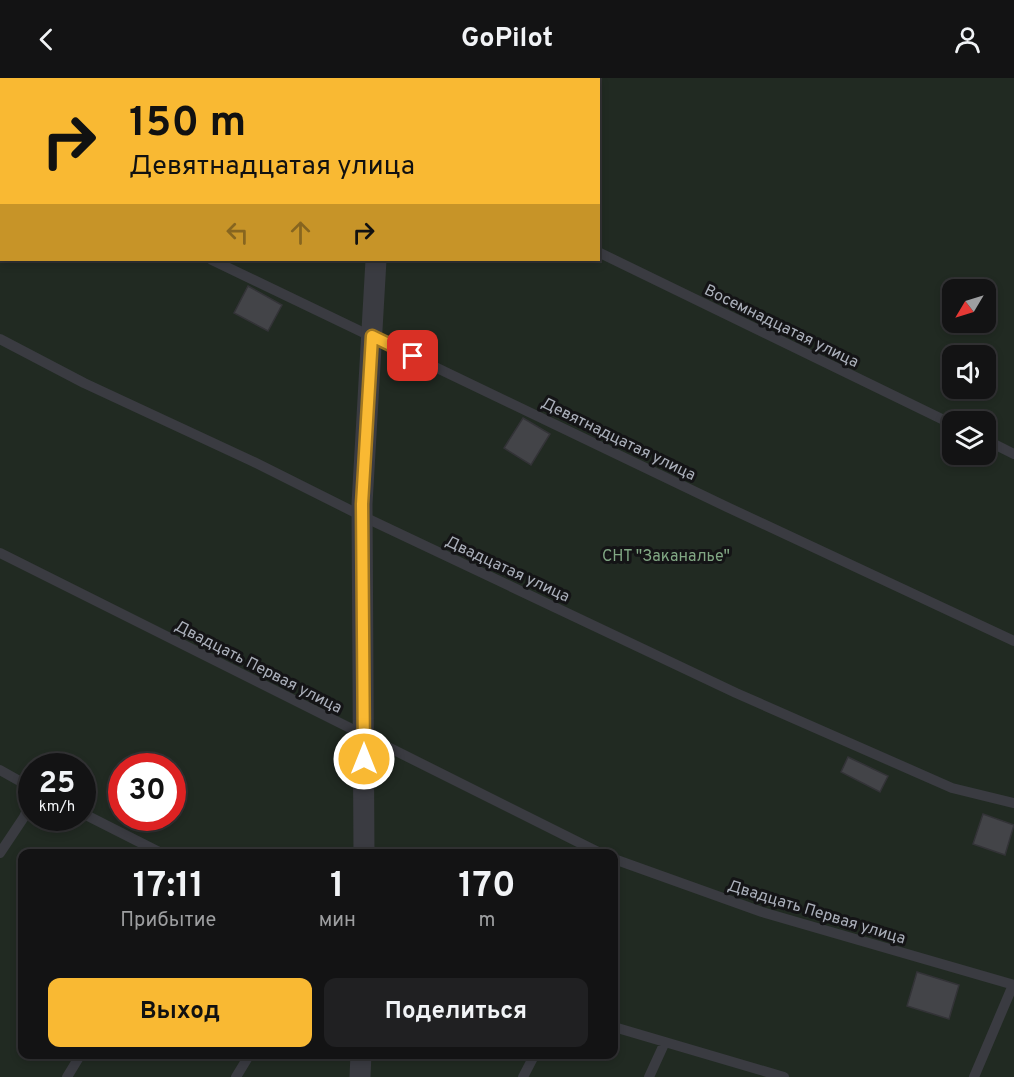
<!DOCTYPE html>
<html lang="ru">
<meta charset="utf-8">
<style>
body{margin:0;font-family:Overpass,sans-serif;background:#202022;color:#f1f3f6;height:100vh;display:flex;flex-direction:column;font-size:22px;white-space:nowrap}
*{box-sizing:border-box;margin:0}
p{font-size:20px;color:#9d9ea0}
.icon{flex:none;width:33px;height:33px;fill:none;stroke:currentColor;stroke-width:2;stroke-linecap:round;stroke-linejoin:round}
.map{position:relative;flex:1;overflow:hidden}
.side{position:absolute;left:18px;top:771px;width:600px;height:210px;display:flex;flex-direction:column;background:#131314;border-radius:12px;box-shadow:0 3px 9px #0003,0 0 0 2px #323234}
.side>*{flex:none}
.guide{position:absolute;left:0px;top:0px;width:600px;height:183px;box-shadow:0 3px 9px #0003,0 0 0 2px #323234;background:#f9b933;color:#111;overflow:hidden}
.needle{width:39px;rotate:232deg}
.tools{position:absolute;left:942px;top:201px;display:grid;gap:12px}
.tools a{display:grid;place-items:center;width:54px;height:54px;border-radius:12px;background:#131314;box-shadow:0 3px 9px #0003,0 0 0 2px #323234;font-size:30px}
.speed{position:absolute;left:18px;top:675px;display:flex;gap:12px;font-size:30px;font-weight:700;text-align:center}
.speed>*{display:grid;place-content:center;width:78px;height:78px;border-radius:50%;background:#131314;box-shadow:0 3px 9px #0003,0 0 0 2px #323234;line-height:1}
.speed small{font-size:15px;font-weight:400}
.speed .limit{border:9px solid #d22;background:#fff;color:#111}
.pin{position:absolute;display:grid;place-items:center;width:51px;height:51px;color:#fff;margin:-26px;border-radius:12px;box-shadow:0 3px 9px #0006}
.me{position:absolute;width:66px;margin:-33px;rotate:0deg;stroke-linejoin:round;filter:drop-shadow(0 0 4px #0008)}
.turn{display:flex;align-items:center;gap:21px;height:126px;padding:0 30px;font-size:27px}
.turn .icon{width:78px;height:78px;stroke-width:2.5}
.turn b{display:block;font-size:42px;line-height:51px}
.lanes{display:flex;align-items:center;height:57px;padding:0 30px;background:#0003;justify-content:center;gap:30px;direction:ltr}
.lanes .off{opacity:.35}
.eta{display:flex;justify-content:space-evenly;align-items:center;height:102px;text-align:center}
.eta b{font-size:36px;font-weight:700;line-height:42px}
.cta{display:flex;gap:12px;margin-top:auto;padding:12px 30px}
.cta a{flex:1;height:69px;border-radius:12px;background:#f9b933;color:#111;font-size:24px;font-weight:700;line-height:69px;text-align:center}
.cta a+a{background:#202022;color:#f1f3f6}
header{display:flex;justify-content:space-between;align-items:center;height:78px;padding:0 30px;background:#131314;font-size:27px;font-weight:700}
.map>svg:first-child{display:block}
.green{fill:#212a22;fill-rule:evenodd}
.building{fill:#434448;stroke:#333337;stroke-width:1.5}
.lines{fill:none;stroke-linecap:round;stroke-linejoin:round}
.service{stroke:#3a3b41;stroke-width:10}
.minor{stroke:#3a3b41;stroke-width:21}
.route-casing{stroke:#a27821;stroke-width:15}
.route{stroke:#f9b933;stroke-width:10}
.labels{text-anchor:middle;stroke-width:6;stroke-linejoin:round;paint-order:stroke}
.street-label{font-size:16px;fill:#abb0bb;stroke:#141416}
.park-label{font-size:16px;fill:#81a784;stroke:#141416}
</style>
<header><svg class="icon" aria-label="back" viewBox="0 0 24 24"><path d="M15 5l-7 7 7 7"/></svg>GoPilot<svg class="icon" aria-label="person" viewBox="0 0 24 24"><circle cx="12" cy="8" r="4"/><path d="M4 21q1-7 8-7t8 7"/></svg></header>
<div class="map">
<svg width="1014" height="999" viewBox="0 0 1014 999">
<rect width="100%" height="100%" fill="#19191b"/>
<path class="green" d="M0,0H1014V999H0ZM2,2H598V182H2ZM952,212H986V244H952ZM952,278H986V310H952ZM952,344H986V376H952ZM32,688H82V740H32ZM122,688H172V740H122ZM22,776H614V976H22Z"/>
<path class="building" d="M248,208L282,227L268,253L234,235Z
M523,340L550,356L531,387L504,370Z
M848,679L888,698L880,714L841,694Z
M983,736L1014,747L1005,777L973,766Z
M917,894L959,907L949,941L907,928Z"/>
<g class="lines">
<path class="service" d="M231,0L235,2
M0,79L2,80
M598,174L952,346
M212,182L727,429L1014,563
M0,261L84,305L254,384L362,438L736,615L952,710L1013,725
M986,362L1014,376
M0,475L602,776
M0,692L32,710
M82,735L163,776
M0,775L24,739L32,721
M614,781L762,834L1014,907
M614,949L784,999
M67,999L81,976
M236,999L250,976
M523,999L535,976
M649,999L665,964
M974,999L1013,907"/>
<path class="minor" d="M382,0V2
M65,2L66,0
M0,68L2,66
M364,776L362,426L376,182
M360,999L361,976"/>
</g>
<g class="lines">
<g class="route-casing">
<path id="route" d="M364,681L362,426L372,258L413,278"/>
</g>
<use href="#route" class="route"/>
</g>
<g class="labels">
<g class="street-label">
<text transform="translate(782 247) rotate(26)" y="6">Восемнадцатая улица</text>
<text transform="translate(619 360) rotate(26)" y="6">Девятнадцатая улица</text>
<text transform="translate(508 490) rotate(25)" y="6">Двадцатая улица</text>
<text transform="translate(259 588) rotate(27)" y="6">Двадцать Первая улица</text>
<text transform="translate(817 833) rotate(17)" y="6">Двадцать Первая улица</text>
</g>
<g class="park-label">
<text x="666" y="483">СНТ "Заканалье"</text>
</g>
</g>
</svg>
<div class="tools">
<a><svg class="needle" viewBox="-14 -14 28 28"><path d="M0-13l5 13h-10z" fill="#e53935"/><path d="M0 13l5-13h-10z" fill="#9d9ea0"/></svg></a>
<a><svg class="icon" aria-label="sound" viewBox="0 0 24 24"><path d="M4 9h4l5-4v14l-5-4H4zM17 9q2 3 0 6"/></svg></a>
<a><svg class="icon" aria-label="layers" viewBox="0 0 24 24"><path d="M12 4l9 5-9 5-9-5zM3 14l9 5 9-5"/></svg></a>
</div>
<div class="speed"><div>25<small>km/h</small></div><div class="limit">30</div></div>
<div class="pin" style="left:413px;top:278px;background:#d93025"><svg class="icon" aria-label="arrive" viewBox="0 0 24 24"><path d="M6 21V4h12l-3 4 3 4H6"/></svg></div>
<svg class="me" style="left:364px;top:681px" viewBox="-20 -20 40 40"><circle r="17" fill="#f9b933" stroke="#fff" stroke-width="3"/><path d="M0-11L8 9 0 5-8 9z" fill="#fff"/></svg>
<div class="guide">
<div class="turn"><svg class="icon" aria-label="right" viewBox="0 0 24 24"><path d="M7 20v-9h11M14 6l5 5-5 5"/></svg><div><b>150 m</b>Девятнадцатая улица</div></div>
<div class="lanes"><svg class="icon off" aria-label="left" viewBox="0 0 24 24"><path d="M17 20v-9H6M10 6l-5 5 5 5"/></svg><svg class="icon off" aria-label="ahead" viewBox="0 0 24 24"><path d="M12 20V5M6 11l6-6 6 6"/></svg><svg class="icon" aria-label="right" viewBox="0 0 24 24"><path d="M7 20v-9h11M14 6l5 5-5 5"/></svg></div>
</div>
<section class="side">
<div class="eta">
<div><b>17:11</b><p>Прибытие</p></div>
<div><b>1</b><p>мин</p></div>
<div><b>170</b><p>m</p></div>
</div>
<div class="cta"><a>Выход</a><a>Поделиться</a></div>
</section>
</div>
